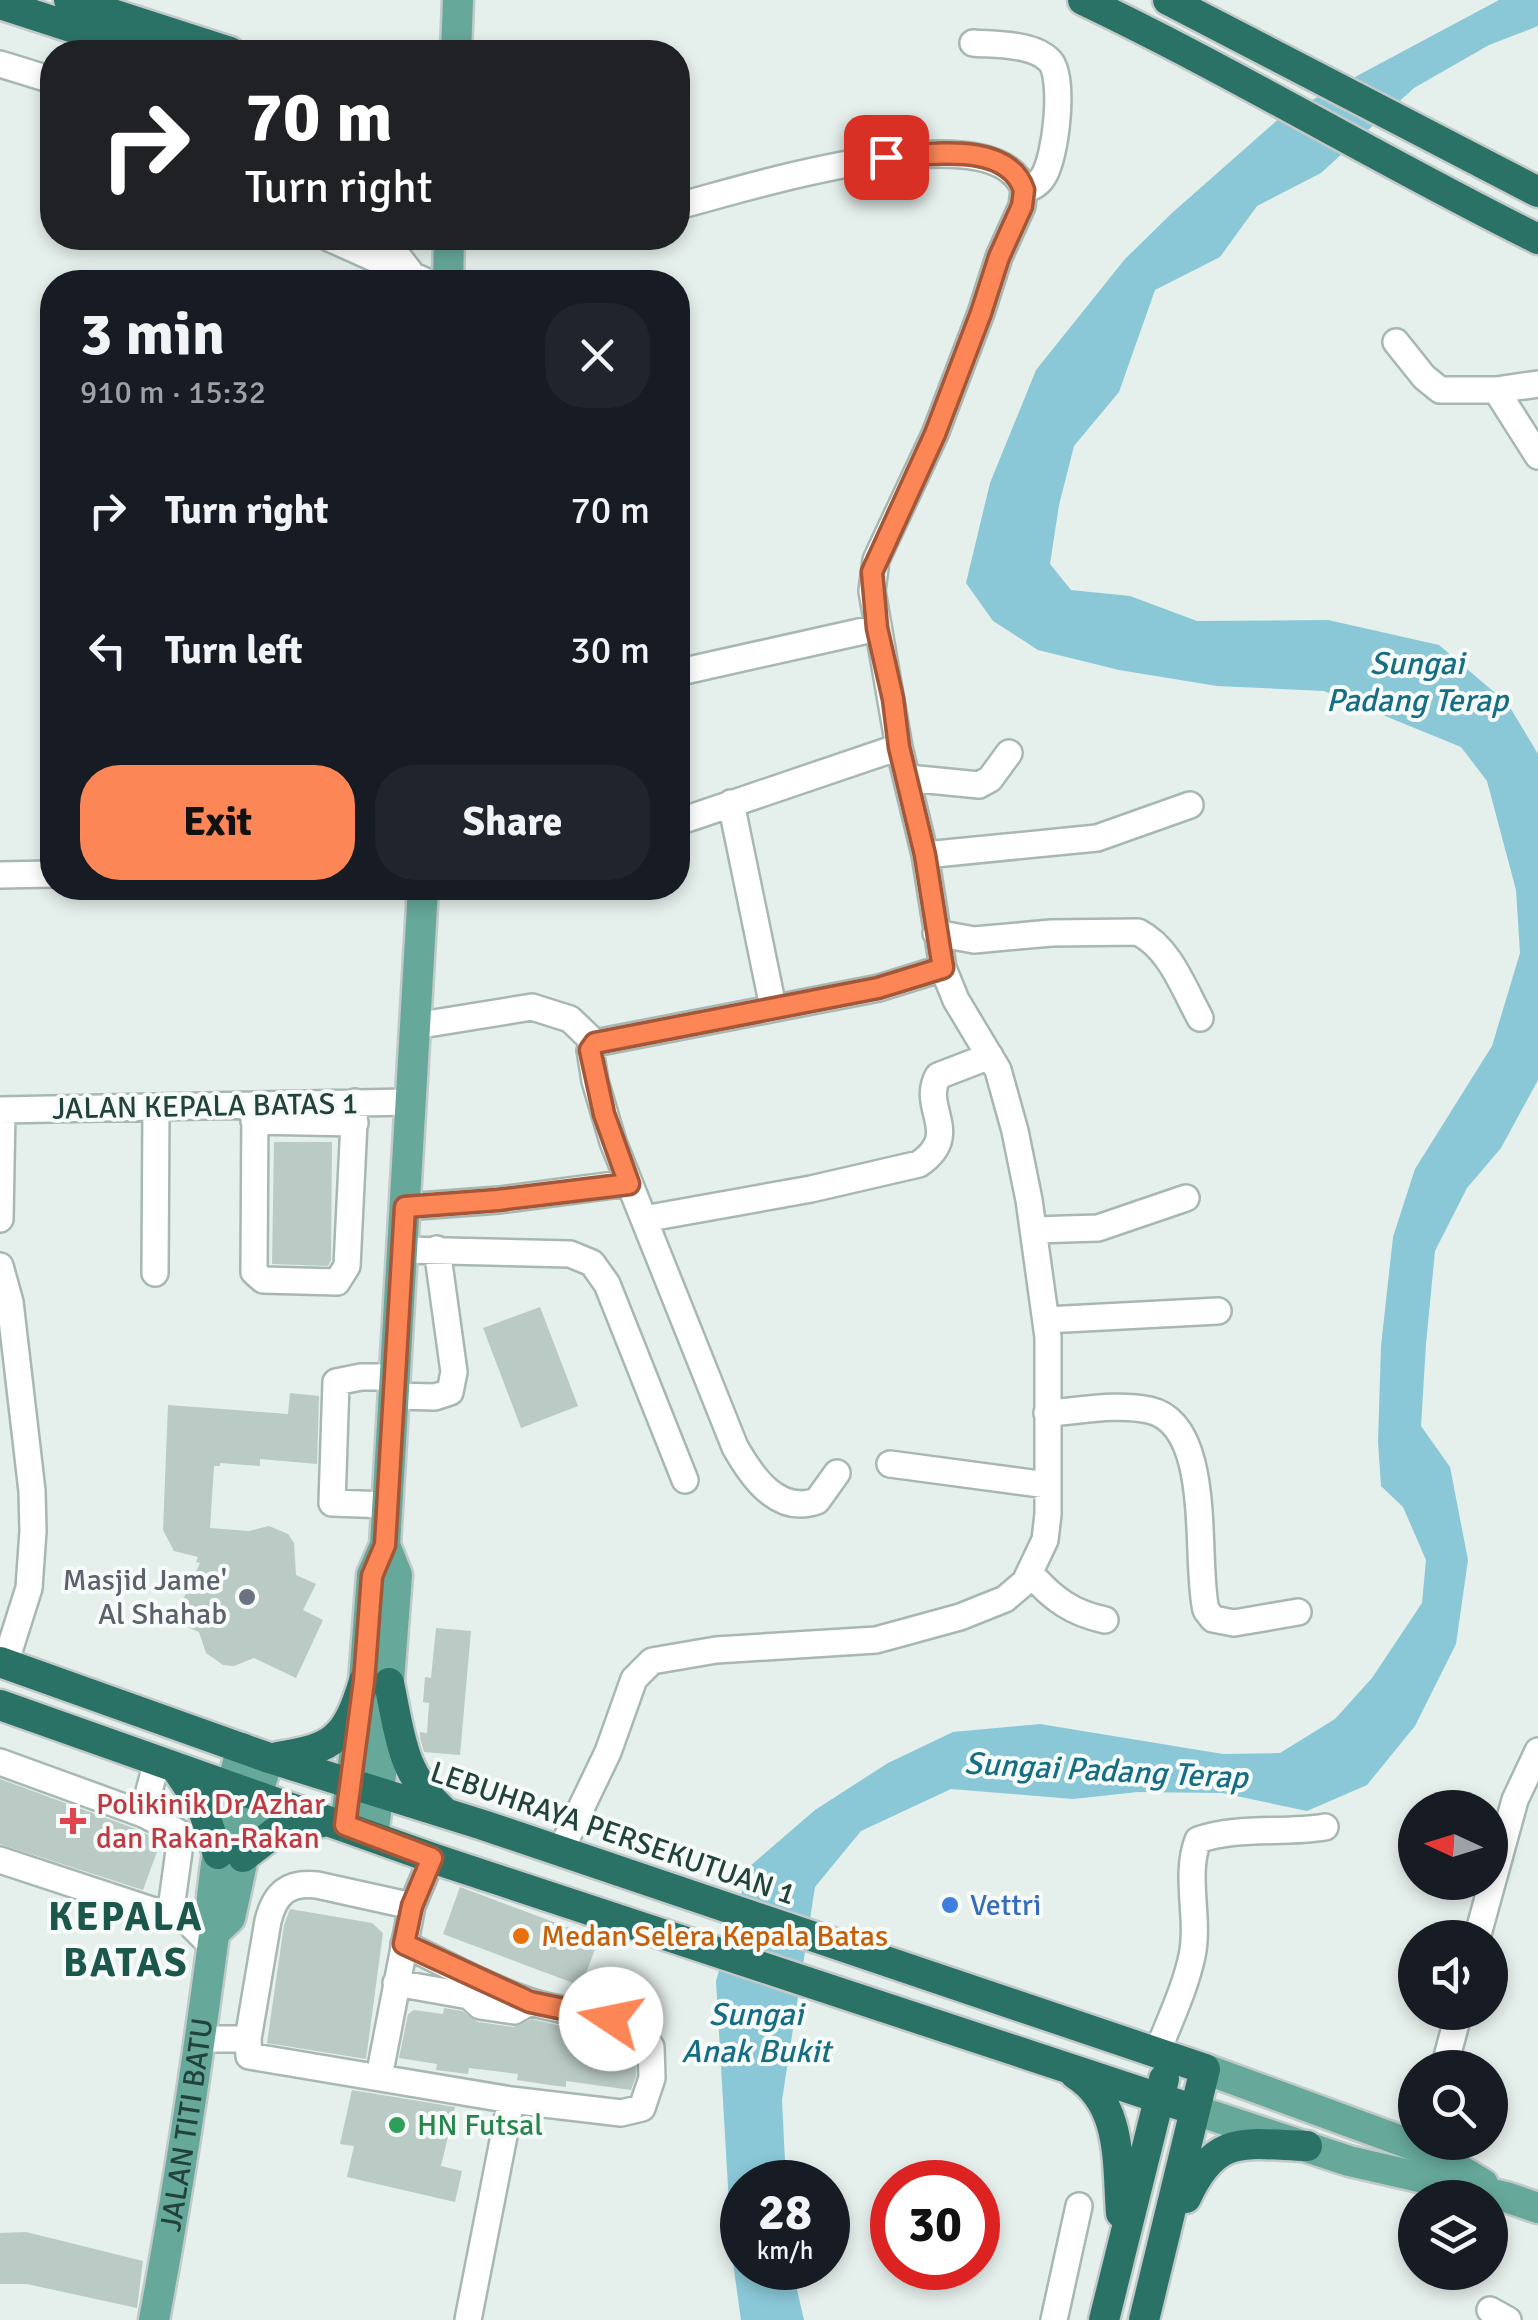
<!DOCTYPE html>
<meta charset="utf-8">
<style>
body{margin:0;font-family:Signika,sans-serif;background:#20242c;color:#f1f3f6;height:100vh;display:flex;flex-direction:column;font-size:38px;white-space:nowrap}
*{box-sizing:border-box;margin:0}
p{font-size:32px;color:#9ea1a6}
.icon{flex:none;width:55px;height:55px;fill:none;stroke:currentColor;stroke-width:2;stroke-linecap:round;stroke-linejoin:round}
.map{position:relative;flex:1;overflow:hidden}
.sheet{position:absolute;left:40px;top:270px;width:650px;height:630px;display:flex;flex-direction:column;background:#171b24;border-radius:40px;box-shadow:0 5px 15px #0003}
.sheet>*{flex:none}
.top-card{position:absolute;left:40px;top:40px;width:650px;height:210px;border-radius:40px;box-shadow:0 5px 15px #0003;background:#202124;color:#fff;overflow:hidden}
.needle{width:65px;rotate:274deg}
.controls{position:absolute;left:1398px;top:1790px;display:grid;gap:20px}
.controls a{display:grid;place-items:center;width:110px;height:110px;border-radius:50%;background:#171b24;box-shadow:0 5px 15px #0003;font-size:50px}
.speed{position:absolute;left:720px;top:2160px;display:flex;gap:20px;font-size:50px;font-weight:700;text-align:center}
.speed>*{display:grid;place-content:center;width:130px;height:130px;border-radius:50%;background:#171b24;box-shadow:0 5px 15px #0003;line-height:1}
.speed small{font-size:25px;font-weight:400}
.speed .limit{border:15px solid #d22;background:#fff;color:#111}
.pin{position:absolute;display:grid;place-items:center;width:85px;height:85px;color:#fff;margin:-42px;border-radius:20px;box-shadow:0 5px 15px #0006}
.me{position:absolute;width:110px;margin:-55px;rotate:281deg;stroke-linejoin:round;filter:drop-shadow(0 0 8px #0008)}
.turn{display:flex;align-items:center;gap:35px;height:210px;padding:0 40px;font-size:45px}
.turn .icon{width:130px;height:130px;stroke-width:2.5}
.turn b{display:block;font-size:70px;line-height:85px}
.round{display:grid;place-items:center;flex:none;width:105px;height:105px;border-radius:40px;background:#20242c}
.headline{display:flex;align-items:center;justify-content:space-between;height:170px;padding:0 40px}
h1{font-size:60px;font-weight:800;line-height:75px}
.primary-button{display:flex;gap:20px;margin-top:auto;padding:20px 40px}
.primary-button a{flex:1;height:115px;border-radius:40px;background:#fc8656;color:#111;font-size:40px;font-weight:800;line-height:115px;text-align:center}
.primary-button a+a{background:#20242c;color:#f1f3f6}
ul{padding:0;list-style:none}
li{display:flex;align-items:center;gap:30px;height:140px;padding:0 40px}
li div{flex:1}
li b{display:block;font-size:38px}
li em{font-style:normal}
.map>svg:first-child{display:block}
.water{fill:#8ac8d8}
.building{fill:#bacac4}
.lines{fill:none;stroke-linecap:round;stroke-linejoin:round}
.minor-casing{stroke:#a7b8b3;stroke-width:30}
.major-casing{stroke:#c1cac8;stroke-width:35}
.highway-casing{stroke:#c1cac8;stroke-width:35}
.minor{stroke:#fff;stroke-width:25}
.major{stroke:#66a89a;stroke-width:30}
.highway{stroke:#2b7266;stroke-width:30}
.route-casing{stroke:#a45738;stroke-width:25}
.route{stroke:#fc8656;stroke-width:18}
.worship-dot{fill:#6b7280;stroke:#f6fbf9;stroke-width:4}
.health-dot{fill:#e0444e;stroke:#f6fbf9;stroke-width:4}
.shop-dot{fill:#3f7fe0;stroke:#f6fbf9;stroke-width:4}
.food-dot{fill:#e8710a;stroke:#f6fbf9;stroke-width:4}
.leisure-dot{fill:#2e9e5b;stroke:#f6fbf9;stroke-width:4}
.labels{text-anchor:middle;stroke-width:8;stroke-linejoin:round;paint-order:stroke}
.street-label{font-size:30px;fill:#22433c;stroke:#f6fbf9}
.worship-label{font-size:30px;fill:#5b616d;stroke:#f6fbf9;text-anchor:end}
.health-label{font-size:30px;fill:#be3a42;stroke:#f6fbf9;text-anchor:start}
.shop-label{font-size:30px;fill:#366cbe;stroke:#f6fbf9;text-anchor:start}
.food-label{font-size:30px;fill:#c56008;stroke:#f6fbf9;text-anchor:start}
.leisure-label{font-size:30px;fill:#27864d;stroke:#f6fbf9;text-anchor:start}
.water-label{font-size:32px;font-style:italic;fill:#166e85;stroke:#f6fbf9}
.district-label{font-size:40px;font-weight:bold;letter-spacing:2.5px;fill:#1c574b;stroke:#f6fbf9}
</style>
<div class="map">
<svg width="1538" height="2320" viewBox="0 0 1538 2320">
<rect width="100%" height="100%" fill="#e5efeb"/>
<path class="water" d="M1499,0H1538V26L1489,45L1414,88L1321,173L1257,206L1220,257L1155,290L1119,392L1074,446L1059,505L1050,564L1071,590L1130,596L1197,621L1328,620L1439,645L1508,704L1538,754V1080L1501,1148L1467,1188L1435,1251L1426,1344L1421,1426L1450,1467L1468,1560L1456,1644L1415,1726L1367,1785L1307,1811L1222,1793L1138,1792L1073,1799L951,1789L861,1831L815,1887L782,2100L786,2182H742V2268H792L804,2320H741L732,2255L716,1981L749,1867L815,1810L888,1763L953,1732L1040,1724L1223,1754L1280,1753L1335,1719L1372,1678L1422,1603L1426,1560L1403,1507L1381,1486L1378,1442L1381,1346L1393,1237L1415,1169L1492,1046L1520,953L1516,890L1487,781L1461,747L1324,691L1217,686L1119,670L1038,650L993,621L966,583L990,483L1036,370L1125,259L1172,213L1282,116Z"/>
<path class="building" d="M274,1142H332L331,1260L328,1266L272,1264Z
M540,1307L578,1406L521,1428L483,1328Z
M290,1393L319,1396L317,1464L260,1459V1466L220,1463V1466H214L210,1528L249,1531L269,1526L288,1534L294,1543L296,1575L316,1584L303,1610L323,1620L296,1678L254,1658L234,1666L223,1665L206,1653L199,1632L173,1621L200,1563L196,1562L198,1557L174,1551L163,1530L168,1405L288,1414Z
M436,1628L471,1631L460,1755L424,1752L420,1738V1732L427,1733L429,1703L423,1702L425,1677L431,1678Z
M0,1779L136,1829L161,1841L143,1890L0,1844Z
M460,1887L599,1939L581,1986L443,1934Z
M290,1909L372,1923L383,1933L366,2059L267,2043L284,1925Z
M444,2008L462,2011L478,2022L513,2027L532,2019L618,2040L635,2054L636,2076L631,2090L566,2081V2087L550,2085L517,2080L518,2074L469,2068L468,2074L436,2070L437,2064L399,2058L408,2014L414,2010L443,2014Z
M352,2090L455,2107L441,2166L462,2171L455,2202L347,2177L354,2146L340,2144Z
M26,2232L143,2261L137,2308L27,2284H0V2233Z"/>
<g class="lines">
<g class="minor-casing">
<path id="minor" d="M973,43C995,45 1033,43 1050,61C1065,78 1056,158 1043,177C1038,185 1032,187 1024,190
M0,64L52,80
M329,238L427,282
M380,238L386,241L410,272
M1396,342L1424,377L1440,390H1496L1538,456
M1496,390L1538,384
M680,672L877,628
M908,778L979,785L990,779L1009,753
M731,803L773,1007
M678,822L899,747
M925,855L1097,838L1190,805
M0,875L52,874
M936,933L974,940L1051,933L1138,932C1170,948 1184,989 1200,1018
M415,1026L532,1007L570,1019L595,1043
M255,1105L254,1272L263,1280L337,1282L347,1266L355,1102
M0,1110L410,1102
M254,1121L355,1123
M405,1207L499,1200L629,1183
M0,1219L2,1110
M644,1219L811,1189L919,1164C963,1134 920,1108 938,1076L990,1056
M1034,1230L1098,1228L1186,1198
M403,1250L570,1254L592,1263L607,1284L685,1480
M0,1266L10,1302L32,1491L33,1531L29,1588L5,1664
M155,1273L156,1108
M1046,1320L1218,1311
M394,1396L435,1397L450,1392L454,1372L437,1249
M1047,1413C1079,1411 1117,1403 1149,1410C1215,1424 1194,1561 1206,1610L1213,1619L1234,1623L1298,1612
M890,1464L1047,1485
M837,1473L817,1501C778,1515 752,1477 735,1447L613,1142L595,1081L590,1050L595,1043L879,988L943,968
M388,1505L332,1503L336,1382L361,1377H395
M1031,1574C1053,1599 1072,1613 1105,1620
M0,1762L143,1814L178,1832L179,1851L170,1916
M143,1814L157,1761
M560,1852L608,1752L634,1679L652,1661L716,1650L876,1640L960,1617L1005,1599L1025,1582L1045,1540L1048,1514V1337L1029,1200L1015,1131L998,1070L956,1000L943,968L925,855L899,747L872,591L876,560L935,434L981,313L999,257L1022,206L1024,190C997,107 738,191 678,206
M0,1860L188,1922L211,1945
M1477,1938L1515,1800L1538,1751
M404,1944C446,1964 487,1987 531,2002C572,2016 623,2009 651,2047L652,2078L642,2108L621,2113L511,2100L249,2056L248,2039L268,1921C275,1893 288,1882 317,1885L412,1906
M396,1983L469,1996L480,2006L514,2011L530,2002
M199,2039H248
M1157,2053C1169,2022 1185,1989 1192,1956C1200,1918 1184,1876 1198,1840C1237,1826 1283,1834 1325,1827
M1444,2068L1459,2012
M379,2077L412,1906L432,1858
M1490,2310L1508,2320
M468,2320L511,2100
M1054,2320L1079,2206"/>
</g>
<g class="major-casing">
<g id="major">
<path d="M456,52L458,0"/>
<path d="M448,282L449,238"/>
<path d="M345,1825L364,1681L372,1575L385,1545L423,888"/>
<path d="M373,1836L383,1759L397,1575L385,1545"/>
<path d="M215,1932L230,1918L257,1794L269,1758"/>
<path d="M1205,2069L1426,2150L1483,2184"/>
<path d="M1195,2110L1349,2161L1506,2197L1538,2208"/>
<path id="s1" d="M154,2320C178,2192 197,2064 214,1935C216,1923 210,1910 212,1897C217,1847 228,1796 242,1748"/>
</g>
</g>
<g class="highway-casing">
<path id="highway" d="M69,0L230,52
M1083,0C1238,74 1384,163 1538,239
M1168,0L1538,192
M0,4L148,52
M0,1662L269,1758L483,1825L1205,2069L1144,2320
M389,1683C400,1734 401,1773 442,1810
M0,1705L432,1858L1195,2110
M277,1757C335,1749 347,1737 364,1681
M176,1768L202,1807L218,1854
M243,1857L278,1830L328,1821
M1075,2074C1123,2104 1117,2163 1121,2213
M1186,2198C1216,2133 1243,2144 1307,2146
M1104,2320L1164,2079"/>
</g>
<use href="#minor" class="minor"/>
<use href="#major" class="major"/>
<use href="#highway" class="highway"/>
</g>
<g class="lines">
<g class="route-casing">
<path id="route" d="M611,2019L530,2002L404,1944L412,1906L432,1858L345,1825L364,1681L372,1576L385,1545L405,1207L498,1200L629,1184L604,1114L590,1050L595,1043L878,988L943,968L925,855L899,747L893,699L877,628L872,572L935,434L981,313L999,257L1022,206L1024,190C1007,139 926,156 886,157"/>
</g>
<use href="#route" class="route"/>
</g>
<circle class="worship-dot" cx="247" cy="1597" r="10"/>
<path class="health-dot" d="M68 1806h10v10h10v10h-10v10h-10v-10h-10v-10h10z"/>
<circle class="shop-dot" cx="950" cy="1905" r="10"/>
<circle class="food-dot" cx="521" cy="1936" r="10"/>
<circle class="leisure-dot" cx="397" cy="2125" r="10"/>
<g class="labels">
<g class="street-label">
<text transform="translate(205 1106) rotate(-1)" y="10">JALAN KEPALA BATAS 1</text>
<text transform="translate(613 1833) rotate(19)" y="10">LEBUHRAYA PERSEKUTUAN 1</text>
<text dy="10" stroke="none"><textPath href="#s1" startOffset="198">JALAN TITI BATU</textPath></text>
</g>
<g class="worship-label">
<text x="227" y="1590">Masjid Jame'<tspan x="227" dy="34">Al Shahab</tspan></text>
</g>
<g class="health-label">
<text x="96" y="1814">Polikinik Dr Azhar<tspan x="96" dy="34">dan Rakan-Rakan</tspan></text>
</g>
<g class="shop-label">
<text x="970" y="1915">Vettri</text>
</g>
<g class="food-label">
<text x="541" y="1946">Medan Selera Kepala Batas</text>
</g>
<g class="leisure-label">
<text x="417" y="2135">HN Futsal</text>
</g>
<g class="water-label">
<text x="1417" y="674">Sungai<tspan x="1417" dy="37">Padang Terap</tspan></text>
<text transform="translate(1106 1770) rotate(3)" y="11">Sungai Padang Terap</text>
<text x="756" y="2025">Sungai<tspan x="756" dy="37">Anak Bukit</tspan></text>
</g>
<g class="district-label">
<text x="126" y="1930">KEPALA<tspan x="126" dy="46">BATAS</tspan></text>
</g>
</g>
</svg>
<div class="controls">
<a><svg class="needle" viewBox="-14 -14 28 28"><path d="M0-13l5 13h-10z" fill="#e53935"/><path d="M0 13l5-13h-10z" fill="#9ea1a6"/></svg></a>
<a><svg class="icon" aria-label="sound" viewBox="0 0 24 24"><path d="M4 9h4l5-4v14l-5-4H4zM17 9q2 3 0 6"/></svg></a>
<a><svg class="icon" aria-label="search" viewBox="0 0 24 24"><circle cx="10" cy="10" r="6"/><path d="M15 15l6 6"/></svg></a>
<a><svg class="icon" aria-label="layers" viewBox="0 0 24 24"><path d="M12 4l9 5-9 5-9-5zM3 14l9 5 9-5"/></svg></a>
</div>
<div class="speed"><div>28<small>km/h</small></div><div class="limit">30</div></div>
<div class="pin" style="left:886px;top:157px;background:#d93025"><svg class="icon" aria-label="arrive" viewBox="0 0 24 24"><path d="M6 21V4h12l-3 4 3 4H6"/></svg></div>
<svg class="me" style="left:611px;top:2019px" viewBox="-20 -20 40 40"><circle r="19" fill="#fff"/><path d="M0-13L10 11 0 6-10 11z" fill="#fc8656"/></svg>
<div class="top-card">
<div class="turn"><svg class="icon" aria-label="right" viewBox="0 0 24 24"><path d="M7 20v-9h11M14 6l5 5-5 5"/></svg><div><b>70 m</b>Turn right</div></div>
</div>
<section class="sheet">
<div class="headline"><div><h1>3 min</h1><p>910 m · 15:32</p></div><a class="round"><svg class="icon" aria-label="close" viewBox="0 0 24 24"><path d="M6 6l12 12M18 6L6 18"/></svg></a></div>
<ul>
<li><svg class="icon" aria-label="right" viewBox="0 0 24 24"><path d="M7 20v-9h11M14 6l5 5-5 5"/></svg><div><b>Turn right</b></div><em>70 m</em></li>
<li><svg class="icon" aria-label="left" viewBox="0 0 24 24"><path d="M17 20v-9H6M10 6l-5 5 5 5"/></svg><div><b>Turn left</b></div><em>30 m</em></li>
</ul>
<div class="primary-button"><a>Exit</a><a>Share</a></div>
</section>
</div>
